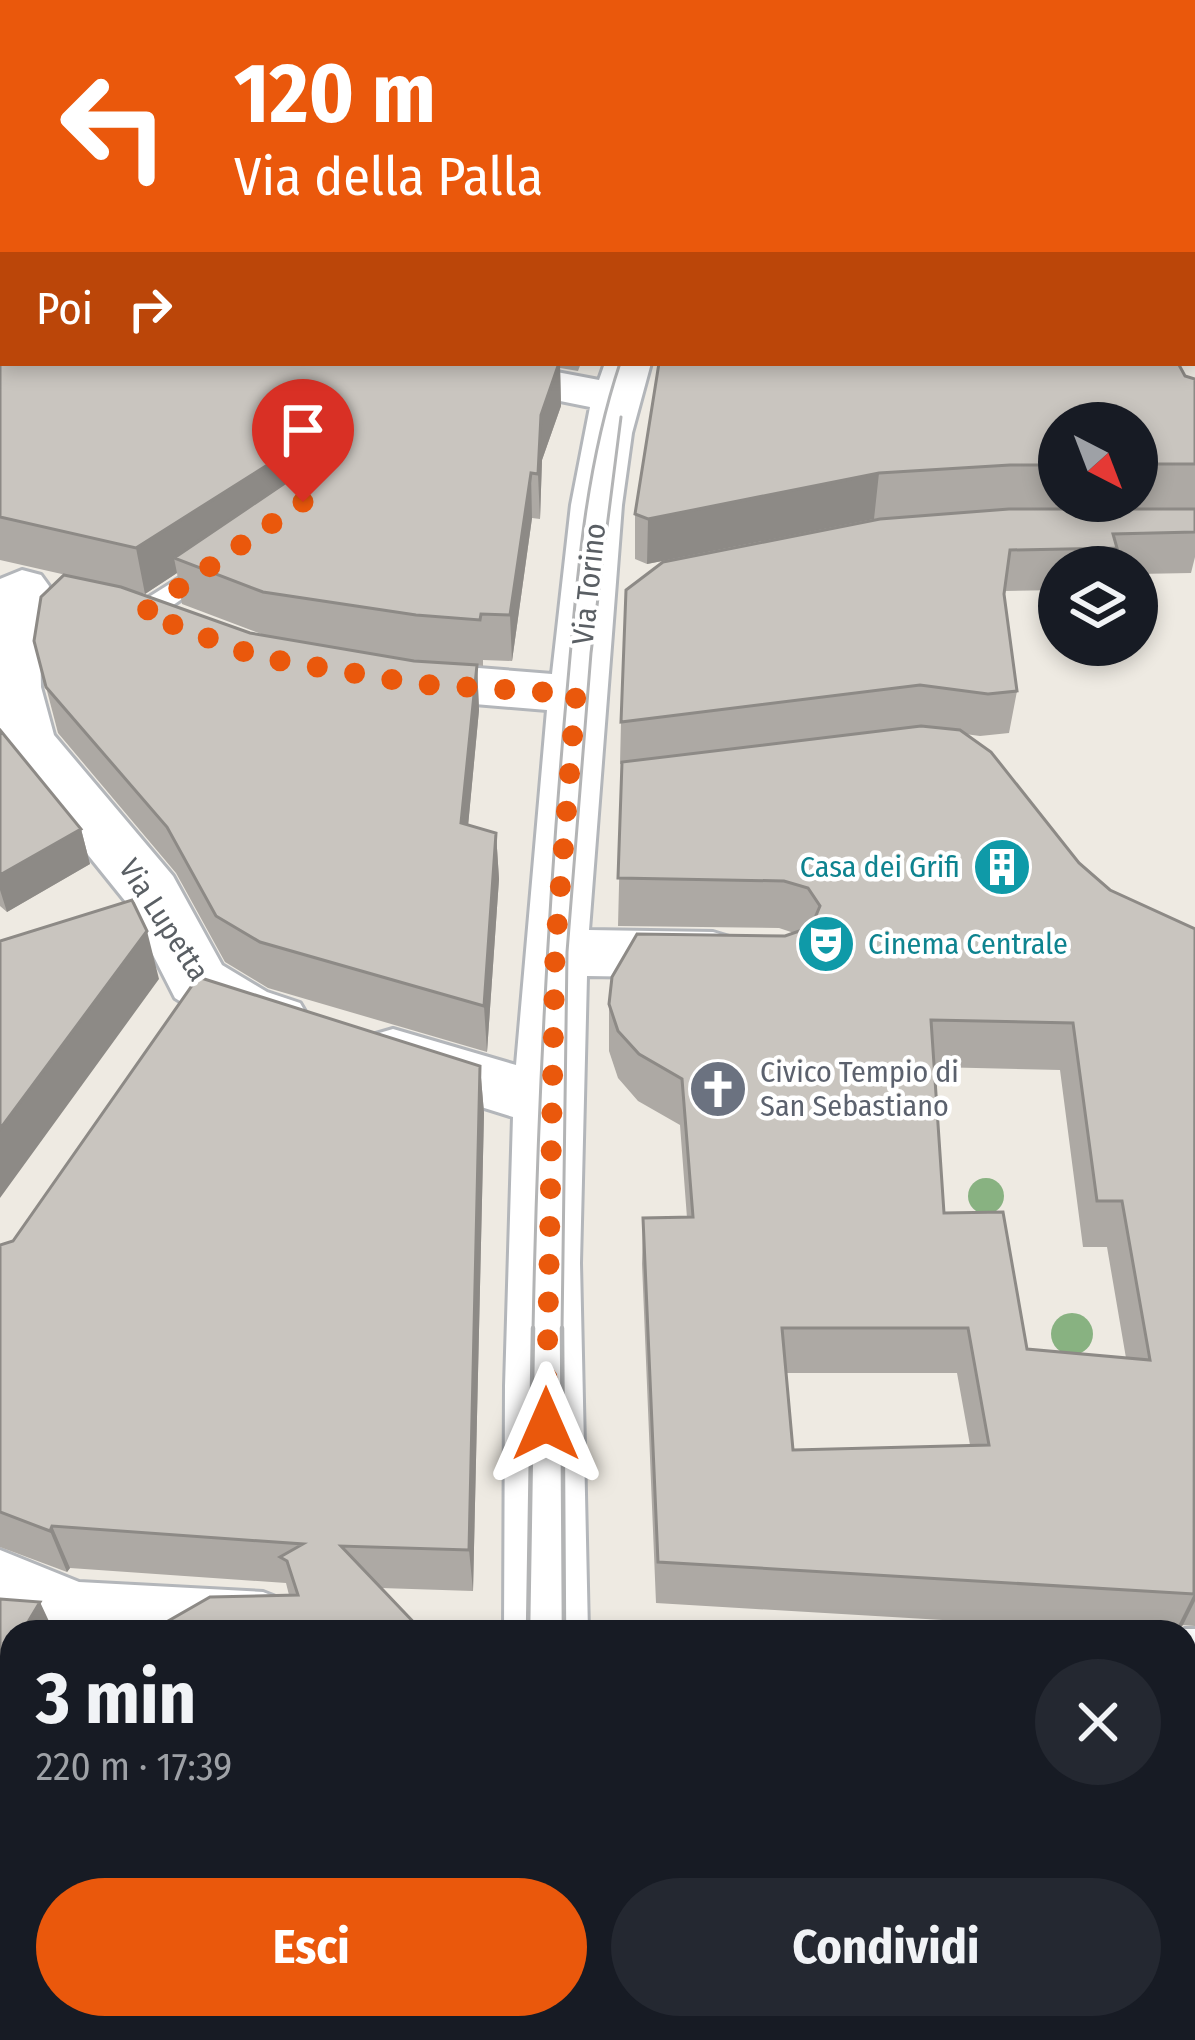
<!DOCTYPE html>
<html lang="it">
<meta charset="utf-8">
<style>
body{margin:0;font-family:"Fira Sans Condensed",sans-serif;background:#242831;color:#f1f3f6;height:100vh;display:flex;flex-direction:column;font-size:45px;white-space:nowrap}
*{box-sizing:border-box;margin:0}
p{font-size:39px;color:#9ea1a6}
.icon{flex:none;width:66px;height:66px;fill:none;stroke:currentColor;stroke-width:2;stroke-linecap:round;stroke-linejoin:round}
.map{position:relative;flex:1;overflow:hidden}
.sheet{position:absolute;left:0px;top:1620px;width:1197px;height:420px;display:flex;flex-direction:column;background:#171b24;border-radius:36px 36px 0 0;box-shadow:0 6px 18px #0003}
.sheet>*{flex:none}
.hud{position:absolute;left:0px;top:0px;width:1197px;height:366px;box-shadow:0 6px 18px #0003;background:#ea580c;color:#fff;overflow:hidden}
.needle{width:78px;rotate:138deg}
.controls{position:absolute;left:1038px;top:402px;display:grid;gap:24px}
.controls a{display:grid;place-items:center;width:120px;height:120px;border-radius:50%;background:#171b24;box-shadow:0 6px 18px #0003;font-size:60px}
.pin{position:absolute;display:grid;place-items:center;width:102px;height:102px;color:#fff;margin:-123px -51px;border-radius:50% 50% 50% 0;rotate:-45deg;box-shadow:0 0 12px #0007}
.pin .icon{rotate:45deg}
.me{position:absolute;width:132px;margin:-66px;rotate:0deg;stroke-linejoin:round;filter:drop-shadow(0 0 9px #0008)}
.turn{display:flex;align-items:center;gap:42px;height:252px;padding:0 36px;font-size:54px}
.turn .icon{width:156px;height:156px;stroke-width:2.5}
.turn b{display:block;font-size:84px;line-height:102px}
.then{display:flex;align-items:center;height:114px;padding:0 36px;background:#0003;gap:24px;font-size:45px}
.round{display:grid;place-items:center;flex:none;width:126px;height:126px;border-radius:63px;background:#242831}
.summary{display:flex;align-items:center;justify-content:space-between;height:204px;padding:0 36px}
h1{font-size:72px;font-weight:700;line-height:90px}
.button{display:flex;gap:24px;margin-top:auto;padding:24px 36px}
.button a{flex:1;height:138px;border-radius:72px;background:#ea580c;color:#fff;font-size:48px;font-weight:700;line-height:138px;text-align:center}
.button a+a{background:#242831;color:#f1f3f6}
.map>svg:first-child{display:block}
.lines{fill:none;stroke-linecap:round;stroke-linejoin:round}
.lane-casing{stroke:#b3b6ba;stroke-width:6}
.street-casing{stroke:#b3b6ba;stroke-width:6}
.lane{fill:#fff;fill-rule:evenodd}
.street{fill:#fff;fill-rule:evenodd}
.tram-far1{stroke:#b3b4b5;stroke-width:3}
.tram{stroke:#b3b4b5;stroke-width:4.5}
.tree{fill:#88b281}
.wall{fill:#ada9a4;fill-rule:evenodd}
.shaded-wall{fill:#8d8a86}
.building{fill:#c9c5bf;stroke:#8d8a86;stroke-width:3;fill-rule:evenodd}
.route{stroke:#ea580c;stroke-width:21;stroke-dasharray:0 37.8}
.labels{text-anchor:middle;stroke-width:9;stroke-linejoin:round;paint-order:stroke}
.street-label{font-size:30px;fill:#5a5f64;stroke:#fff}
.culture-label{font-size:30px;fill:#0d838f;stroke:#fff;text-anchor:end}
.worship-label{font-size:30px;fill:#5b616d;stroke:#fff;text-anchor:start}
</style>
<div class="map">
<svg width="1195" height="2040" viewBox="0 0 1195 2040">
<rect width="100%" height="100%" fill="#eeeae2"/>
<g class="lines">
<g class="lane-casing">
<path id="lane" d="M216,555L229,563L225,569L153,619H133L130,613L133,607Z"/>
</g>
<g class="street-casing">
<path id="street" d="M414,363H509L599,380L605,363H651L632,433L622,505L589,930L713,932L736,939L745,955L736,971L713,978L587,976L580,1263L588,1632H504L505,1386L513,1117L369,1072L359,1054L369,1036L393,1029L516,1065L547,710L391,697L371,691L363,679L371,667L391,661L552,674L571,505L590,407L421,373Z
M22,570L41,575L49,586L40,638L41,687L54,735L173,876L222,965L267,992L300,1003L310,1020L300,1037L277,1045L221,1027L175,998L126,902L6,753L0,745V579Z
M0,1550L79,1582L263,1592L293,1604L305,1632L12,1634L0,1629Z
M1185,1629H1195V1711H1185V1632H1178Z
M505,2028H601V2040H505Z"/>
</g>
<use href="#lane" class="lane"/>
<use href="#street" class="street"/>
<path class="tram-far1" d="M533,1331C537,1125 547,919 565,713C576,595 582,477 620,363
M562,1331L567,952L591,653L621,417"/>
<path class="tram" d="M562,1328L564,1632
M528,1632L533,1328
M538,2028V2040
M568,2028V2040"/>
</g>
<g class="tree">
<circle cx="986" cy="1196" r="18"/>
<circle cx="1072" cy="1334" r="21"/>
</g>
<path class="wall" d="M0,0H1195V358L1194,3H3V363H581L578,371L560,368L561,406L542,460L540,519L532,518L512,661L483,660V666L477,665L479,710L468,825L496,833L499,879L487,1052L268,988L225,962L176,873L58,733L34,641L75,577L0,560ZM177,573L182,604L264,635L250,633L129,590L145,594Z
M1185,376L1195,379V557L1191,573L1137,574V567H1059V590L1004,591L1017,691L1009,733L980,736L965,734L1079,863L1110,890L1195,929V1626L1183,1625L1176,1632H1144L656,1603L642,1264L643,1218H687L680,1125L638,1101L618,1078L609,1051V1004L794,933L779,928L618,926L622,764H620L621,722L908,516L874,519L647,564L635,559V514ZM1059,423H1137V501H1059ZM934,1067L1060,1070L1083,1247H1107L1126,1358L1027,1349L944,1213ZM786,1373H957L970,1445L793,1450Z
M0,730L81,829L90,864L7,912L0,906Z
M480,1066L484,1113L473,1591L381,1588L289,1595L286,1583L70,1568L67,1572L0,1547V1245Z"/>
<path class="shaded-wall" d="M560,363L561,406L542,460L540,519L538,474L541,415Z
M337,421L342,466L174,558L177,573L145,594L136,548Z
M531,473L532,518L512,661L510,615Z
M879,473L874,519L647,564L648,519Z
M477,665L479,710L464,869L461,823Z
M81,829L90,864L7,912L0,890V875Z
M496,833L499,879L487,1052L484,1006Z
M147,931L159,979L0,1198V1129Z
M480,1066L484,1113L473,1591L469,1550Z
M52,1526L70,1568L67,1572L50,1531Z
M1195,1592V1601L1183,1625L1175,1632Z
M40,1602L54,1632H22Z
M245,2028H266L263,2040H242Z
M454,2028H460V2040H454Z"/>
<path class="building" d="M0,0H1195V314L1194,3H3V363H559L541,415L538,474L531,473L510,615L481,614L480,620L416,615L263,592L174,558L347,441L352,431L337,421L136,548L0,517Z
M659,363H1178L1185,376L1195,379V464H1137V423H1059V465H1010L879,473L648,519L635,514Z
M1009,509H1195V532L1113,534L1117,548L1010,550L1004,594L1017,691L988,694L920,685L621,722L626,590L663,562L880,519Z
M64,575L121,587L250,633L414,661L477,665L461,823L496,833L484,1006L260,942L216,916L167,827L46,687L34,641L41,597Z
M921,726L960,730L991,752L1079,863L1110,890L1195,929L1194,1594L658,1562L643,1218L693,1217L682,1079L639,1054L618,1031L609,1004L612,977L637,934L785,936L811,927L820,906L808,888L784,881L618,878L622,762ZM931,1020L1073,1023L1097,1201H1122L1150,1360L1027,1349L1003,1212L944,1213ZM782,1328H968L989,1445L793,1450Z
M0,730L81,829L0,875Z
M132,900L147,931L0,1129V941Z
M198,977L480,1066L469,1550L341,1546L423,1632H149L210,1597L298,1595L287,1561L280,1557L303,1544L52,1526L50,1531L0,1512V1245L13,1241Z
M0,1599L40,1602L22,1632H12V2028H245L242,2040H0Z
M1185,1933H1195V2040H679V2028H1185Z
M285,2028H454V2040H285Z"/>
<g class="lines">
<path class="route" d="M303,502L143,613L258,657L418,684L576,694L555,952L546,1424"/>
</g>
<defs>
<g id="building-disc" transform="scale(3)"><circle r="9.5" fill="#0f9aa8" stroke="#fff"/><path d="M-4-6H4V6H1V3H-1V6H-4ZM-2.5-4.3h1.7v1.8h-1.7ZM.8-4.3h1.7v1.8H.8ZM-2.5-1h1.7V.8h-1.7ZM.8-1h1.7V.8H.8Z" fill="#fff"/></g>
<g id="theatre-disc" transform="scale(3)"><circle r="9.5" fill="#0f9aa8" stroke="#fff"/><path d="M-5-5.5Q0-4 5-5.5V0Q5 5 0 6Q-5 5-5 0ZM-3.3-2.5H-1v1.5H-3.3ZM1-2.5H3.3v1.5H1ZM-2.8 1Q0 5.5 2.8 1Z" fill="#fff"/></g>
<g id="church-disc" transform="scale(3)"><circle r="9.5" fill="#6b7280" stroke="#fff"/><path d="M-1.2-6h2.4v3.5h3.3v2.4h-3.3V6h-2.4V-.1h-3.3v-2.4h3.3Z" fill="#fff"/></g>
</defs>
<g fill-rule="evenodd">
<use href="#building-disc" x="1002" y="867"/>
<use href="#theatre-disc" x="826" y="944"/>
<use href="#church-disc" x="718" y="1089"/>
</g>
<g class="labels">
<g class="street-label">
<text transform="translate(589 584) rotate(-84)" y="10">Via Torino</text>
<text transform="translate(164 920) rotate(57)" y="10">Via Lupetta</text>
</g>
<g class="culture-label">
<text x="960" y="877">Casa dei Grifi</text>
<text x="868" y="954" text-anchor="start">Cinema Centrale</text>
</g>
<g class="worship-label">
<text x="760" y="1082">Civico Tempio di<tspan x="760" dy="34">San Sebastiano</tspan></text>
</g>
</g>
</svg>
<div class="controls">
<a><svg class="needle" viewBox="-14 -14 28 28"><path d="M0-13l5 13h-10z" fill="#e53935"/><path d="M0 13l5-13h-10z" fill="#9ea1a6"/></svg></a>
<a><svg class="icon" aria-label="layers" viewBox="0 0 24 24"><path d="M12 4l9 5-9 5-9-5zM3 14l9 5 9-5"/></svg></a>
</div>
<div class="pin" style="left:303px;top:502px;background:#d93025"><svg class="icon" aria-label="arrive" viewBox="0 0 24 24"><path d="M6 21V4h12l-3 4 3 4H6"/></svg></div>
<svg class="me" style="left:546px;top:1424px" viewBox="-20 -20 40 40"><path d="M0-17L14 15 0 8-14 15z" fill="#ea580c" stroke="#fff" stroke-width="4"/></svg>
<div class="hud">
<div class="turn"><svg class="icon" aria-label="left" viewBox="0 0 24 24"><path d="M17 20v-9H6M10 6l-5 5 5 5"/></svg><div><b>120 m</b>Via della Palla</div></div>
<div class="then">Poi<svg class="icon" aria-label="right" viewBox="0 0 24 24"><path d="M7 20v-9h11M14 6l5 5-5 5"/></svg></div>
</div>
<section class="sheet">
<div class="summary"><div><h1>3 min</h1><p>220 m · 17:39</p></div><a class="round"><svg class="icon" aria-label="close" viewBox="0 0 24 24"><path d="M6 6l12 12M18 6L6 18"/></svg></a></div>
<div class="button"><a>Esci</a><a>Condividi</a></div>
</section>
</div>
